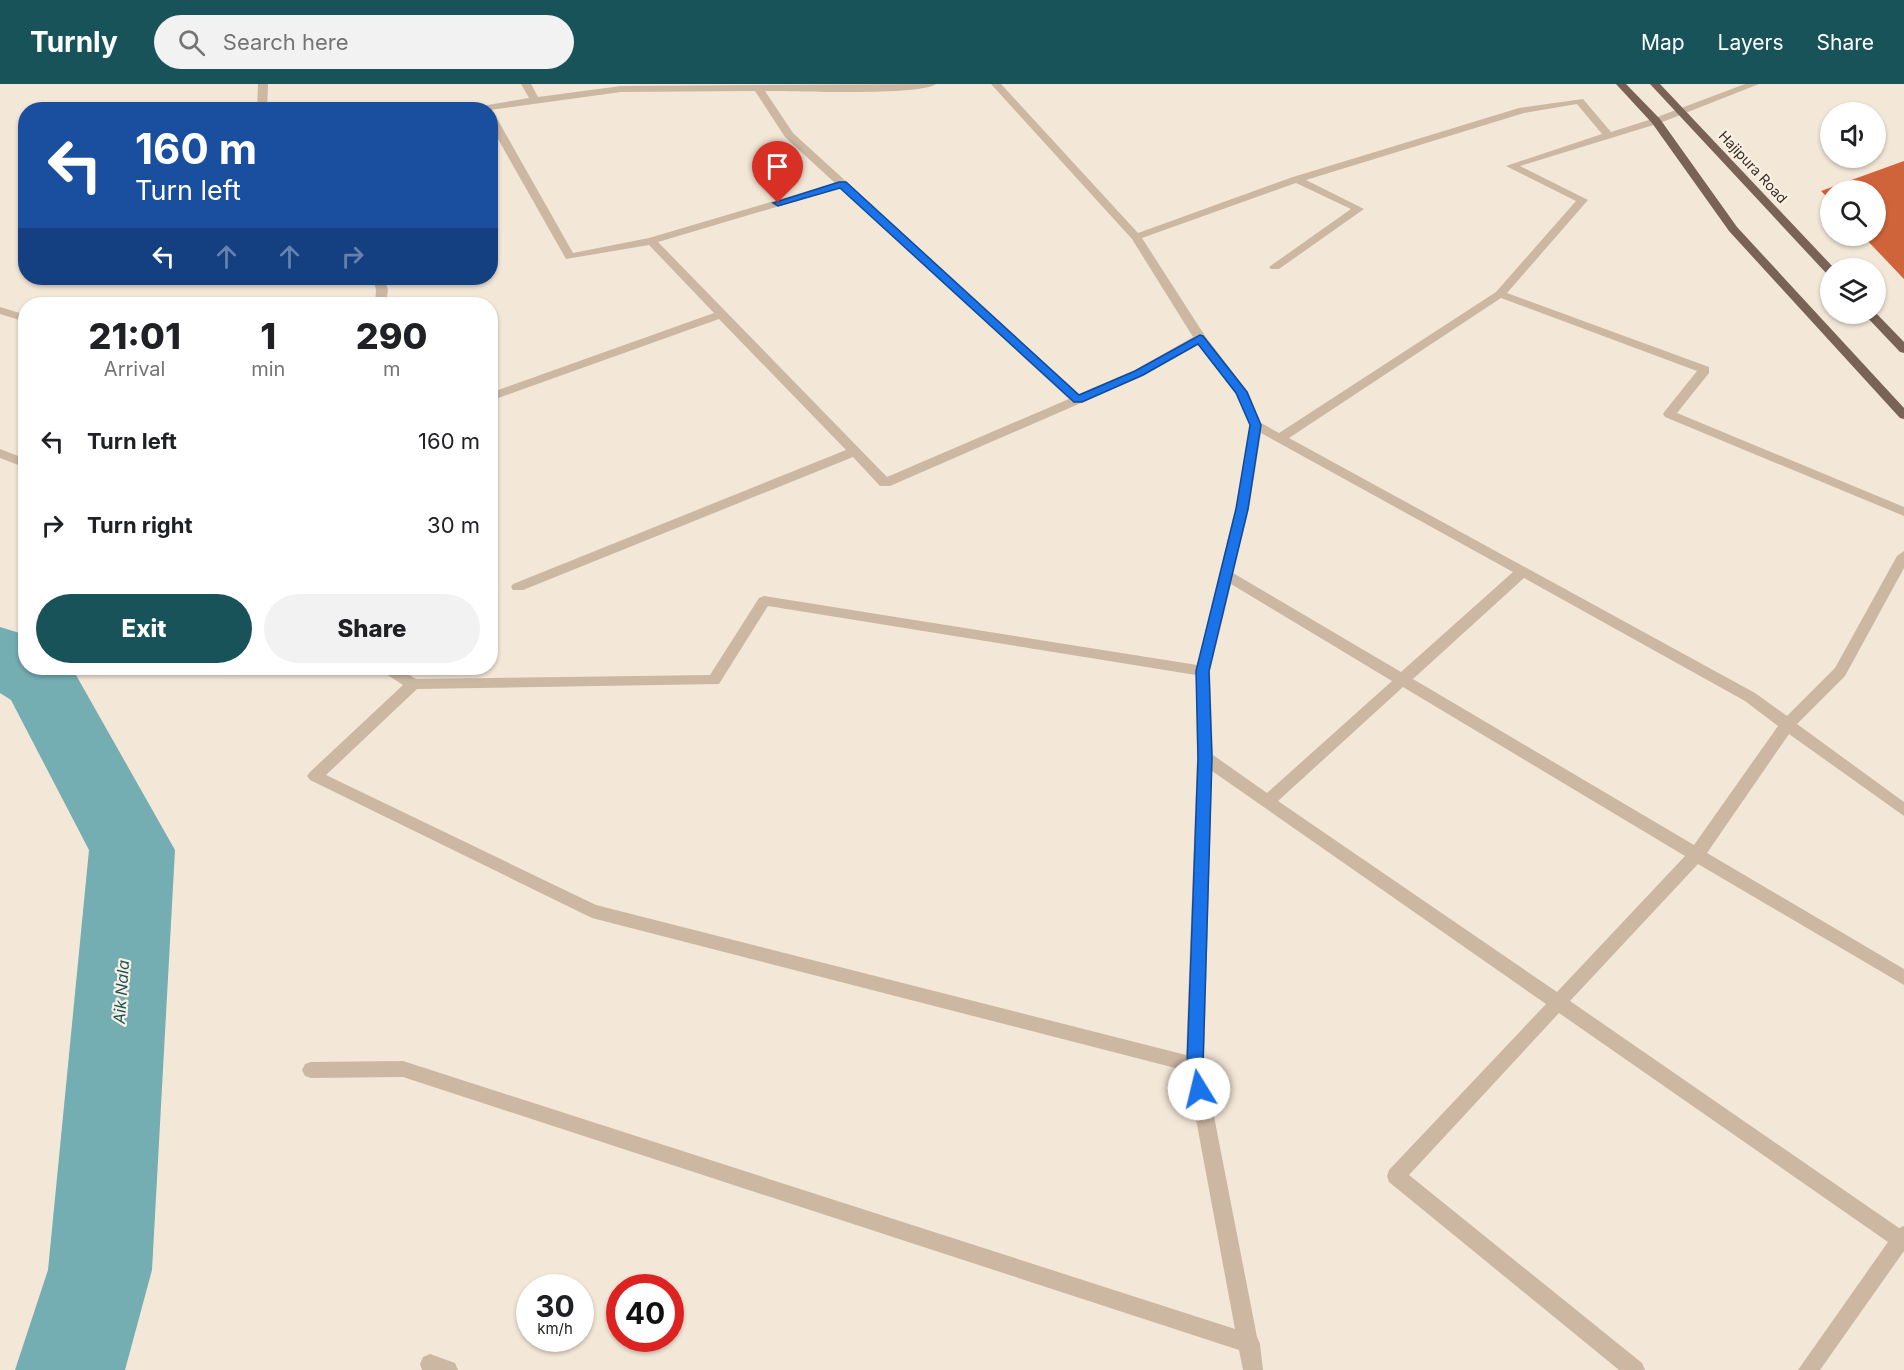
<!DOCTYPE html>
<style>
body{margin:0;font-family:Inter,sans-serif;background:#f2f2f2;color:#202124;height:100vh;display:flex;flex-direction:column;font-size:22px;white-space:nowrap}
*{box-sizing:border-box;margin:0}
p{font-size:20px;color:#757577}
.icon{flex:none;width:33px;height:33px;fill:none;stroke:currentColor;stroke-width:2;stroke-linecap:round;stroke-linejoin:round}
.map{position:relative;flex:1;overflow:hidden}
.details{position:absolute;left:18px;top:213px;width:480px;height:378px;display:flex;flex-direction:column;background:#fff;border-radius:24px;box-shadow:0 2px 4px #0004}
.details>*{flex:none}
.guide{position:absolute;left:18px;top:18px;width:480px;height:183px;border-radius:24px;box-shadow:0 2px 4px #0004;background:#1a4fa0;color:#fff;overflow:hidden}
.tools{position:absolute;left:1820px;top:18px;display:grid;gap:12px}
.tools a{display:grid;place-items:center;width:66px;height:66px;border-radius:50%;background:#fff;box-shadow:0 2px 4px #0004;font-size:30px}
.speed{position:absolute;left:516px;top:1190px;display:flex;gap:12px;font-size:30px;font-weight:700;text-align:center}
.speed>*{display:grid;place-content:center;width:78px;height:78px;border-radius:50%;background:#fff;box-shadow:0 2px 4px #0004;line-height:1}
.speed small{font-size:15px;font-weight:400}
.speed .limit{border:9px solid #d22;background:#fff;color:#111}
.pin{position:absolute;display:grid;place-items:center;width:51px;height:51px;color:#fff;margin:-62px -26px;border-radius:50% 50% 50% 0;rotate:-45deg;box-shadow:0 0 6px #0007}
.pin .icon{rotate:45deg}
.me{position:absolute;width:66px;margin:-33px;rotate:351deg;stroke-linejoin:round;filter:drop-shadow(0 0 4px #0008)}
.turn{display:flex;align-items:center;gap:21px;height:126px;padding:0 18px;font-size:27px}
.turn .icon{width:78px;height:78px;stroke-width:2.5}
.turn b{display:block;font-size:42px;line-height:51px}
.lanes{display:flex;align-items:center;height:57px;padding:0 18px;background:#0003;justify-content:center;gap:30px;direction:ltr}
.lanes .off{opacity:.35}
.eta{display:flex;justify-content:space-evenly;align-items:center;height:102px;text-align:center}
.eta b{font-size:36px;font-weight:800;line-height:42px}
.button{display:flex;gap:12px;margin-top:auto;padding:12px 18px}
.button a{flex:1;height:69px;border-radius:36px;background:#18535a;color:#fff;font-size:24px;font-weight:800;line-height:69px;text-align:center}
.button a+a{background:#f2f2f2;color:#202124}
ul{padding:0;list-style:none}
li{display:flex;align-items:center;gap:18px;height:84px;padding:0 18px}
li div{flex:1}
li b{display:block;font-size:22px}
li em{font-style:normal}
header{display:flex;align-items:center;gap:36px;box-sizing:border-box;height:84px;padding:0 30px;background:#18535a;color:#fff}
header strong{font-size:28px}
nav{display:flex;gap:33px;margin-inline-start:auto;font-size:21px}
.search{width:420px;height:54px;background:#f2f2f2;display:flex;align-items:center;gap:15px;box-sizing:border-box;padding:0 21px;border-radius:33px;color:#757577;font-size:22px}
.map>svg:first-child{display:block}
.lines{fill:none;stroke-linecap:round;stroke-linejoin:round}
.river{fill:#74adb2;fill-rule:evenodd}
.building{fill:#cf6339}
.minor{fill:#ccb7a3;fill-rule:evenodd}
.major{fill:#796355;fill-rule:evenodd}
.route{fill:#1a73e8;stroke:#114b97;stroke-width:1.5}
.labels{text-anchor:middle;stroke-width:4.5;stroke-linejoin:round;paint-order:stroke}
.far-street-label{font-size:14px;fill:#362b25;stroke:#faf1e4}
.water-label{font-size:16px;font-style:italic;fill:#18535a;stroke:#faf1e4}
</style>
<header>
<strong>Turnly</strong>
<div class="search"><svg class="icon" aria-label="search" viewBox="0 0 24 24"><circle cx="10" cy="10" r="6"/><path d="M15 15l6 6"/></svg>Search here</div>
<nav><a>Map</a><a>Layers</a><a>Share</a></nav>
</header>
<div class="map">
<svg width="1904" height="1286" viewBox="0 0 1904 1286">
<rect width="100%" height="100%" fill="#f3e7d7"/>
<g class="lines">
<path class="river" d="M0,543L26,551V584H72L175,766L152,1186L125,1286H15L48,1186L89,766L11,616L0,609Z"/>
</g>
<path class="building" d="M1904,77V195L1863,152H1875V106H1830V116L1821,107Z"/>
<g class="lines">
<path class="minor" d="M258,0H268L267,26H257Z
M521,0H531L538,13L621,2L936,0C920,12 793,7 765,7L793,49L1079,310L1135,286L1193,253L1132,155L991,0H1001L1138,149L1293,93L1519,24L1583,15L1611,48L1652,35L1745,0H1759L1660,39L1520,82L1588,116L1507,209L1709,283V289L1677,329L1904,423V432L1665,333L1663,330L1665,327L1697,287L1501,214L1289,354L1755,609L1787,632L1835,584L1897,472L1904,467V484L1845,592L1797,640L1904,718V732L1789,650L1707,769L1904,885V901L1698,780L1570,917L1899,1144L1904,1142V1167L1820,1286H1798L1888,1158L1559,929L1409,1091L1642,1279L1645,1286H1619L1389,1098L1387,1092L1389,1086L1546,920L1212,687L1204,981L1257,1253L1260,1260L1263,1286H1243L1239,1266L403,993L311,994L305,992L302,986L305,980L311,978L403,977L1235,1245L1187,987L592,834L310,696L307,692L310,688L403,601L383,588L381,584H398L416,595L710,591L759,514L764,512L1197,581L1235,425L1250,341L1236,309L1198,260L1143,292L890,402H880L853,373L523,506H513L511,503L513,500L846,366L719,235L490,317V309L714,229L649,161L566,175L490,41V28L495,31L573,169L649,154L835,99L785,53L755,7L621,8L489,26H458L529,14ZM1577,20L1602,50L1506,82L1576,117L1496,208L1279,349L1261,339L1248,308L1205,252L1142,154L1296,99L1351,125L1269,183L1271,185H1279L1364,125L1306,96L1524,29ZM840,104L1069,315L887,393L658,158ZM1261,349L1513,488L1401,588L1233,489L1249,425ZM1524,494L1745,617L1778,642L1694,761L1413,595ZM1231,500L1392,597L1267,709L1213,671L1210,587ZM768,522L1196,591L1197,674L1186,971L596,821L326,691L417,605L719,600ZM1403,603L1685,772L1557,908L1278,717Z
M373,194H384L388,206L386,220H375L376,206Z
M0,223L26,231V238L0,230Z
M0,365L26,375V384L0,374Z
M430,1270L455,1279L458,1286H422L420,1280L423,1273Z"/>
<path class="major" d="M1616,0H1626L1660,35L1737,143L1904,324V335L1900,334L1729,147L1652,39Z
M1650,0H1660L1834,184H1830V190L1826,189Z
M1875,228L1904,258V269L1900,268L1864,230Z"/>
</g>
<path class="route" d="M839,98H846L1079,311L1135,287L1200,251L1203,252L1247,308L1261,341L1248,425L1209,587L1212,674L1203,981L1207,1005L1205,1010L1199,1012L1193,1010L1187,981L1198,674L1196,587L1236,425L1250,341L1236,309L1198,260L1143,291L1082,318H1074L840,104L778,122L773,119Z"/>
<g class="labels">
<g class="far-street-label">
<text transform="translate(1753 83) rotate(47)" y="5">Hajipura Road</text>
</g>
<g class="water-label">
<text transform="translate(121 908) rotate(-86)" y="6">Aik Nala</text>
</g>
</g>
</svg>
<div class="tools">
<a><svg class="icon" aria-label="sound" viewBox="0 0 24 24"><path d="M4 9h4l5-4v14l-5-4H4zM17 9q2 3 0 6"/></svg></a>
<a><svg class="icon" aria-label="search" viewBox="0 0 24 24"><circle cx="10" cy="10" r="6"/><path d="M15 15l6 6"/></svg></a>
<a><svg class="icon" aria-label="layers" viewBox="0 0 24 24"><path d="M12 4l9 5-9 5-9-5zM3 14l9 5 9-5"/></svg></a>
</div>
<div class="speed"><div>30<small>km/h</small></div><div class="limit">40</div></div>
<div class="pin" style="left:778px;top:119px;background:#d93025"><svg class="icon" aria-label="arrive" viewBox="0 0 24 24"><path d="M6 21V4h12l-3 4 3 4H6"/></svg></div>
<svg class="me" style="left:1199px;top:1005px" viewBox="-20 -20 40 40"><circle r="19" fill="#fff"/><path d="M0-13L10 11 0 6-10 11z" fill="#1a73e8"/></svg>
<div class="guide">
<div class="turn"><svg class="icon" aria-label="left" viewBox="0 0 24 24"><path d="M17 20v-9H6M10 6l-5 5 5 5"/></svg><div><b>160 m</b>Turn left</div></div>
<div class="lanes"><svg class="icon" aria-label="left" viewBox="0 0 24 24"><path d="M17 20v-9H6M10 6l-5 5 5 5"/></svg><svg class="icon off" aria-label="ahead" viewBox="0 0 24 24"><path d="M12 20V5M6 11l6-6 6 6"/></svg><svg class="icon off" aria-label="ahead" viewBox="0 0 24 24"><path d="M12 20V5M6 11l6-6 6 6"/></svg><svg class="icon off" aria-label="right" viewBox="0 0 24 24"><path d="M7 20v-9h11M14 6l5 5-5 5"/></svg></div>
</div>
<section class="details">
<div class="eta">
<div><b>21:01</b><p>Arrival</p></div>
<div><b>1</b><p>min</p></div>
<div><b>290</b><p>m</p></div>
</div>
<ul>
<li><svg class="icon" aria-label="left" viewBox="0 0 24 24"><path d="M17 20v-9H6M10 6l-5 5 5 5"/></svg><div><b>Turn left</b></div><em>160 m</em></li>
<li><svg class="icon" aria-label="right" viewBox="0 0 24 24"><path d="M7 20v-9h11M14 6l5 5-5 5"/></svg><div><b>Turn right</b></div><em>30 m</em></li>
</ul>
<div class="button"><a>Exit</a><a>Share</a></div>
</section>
</div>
